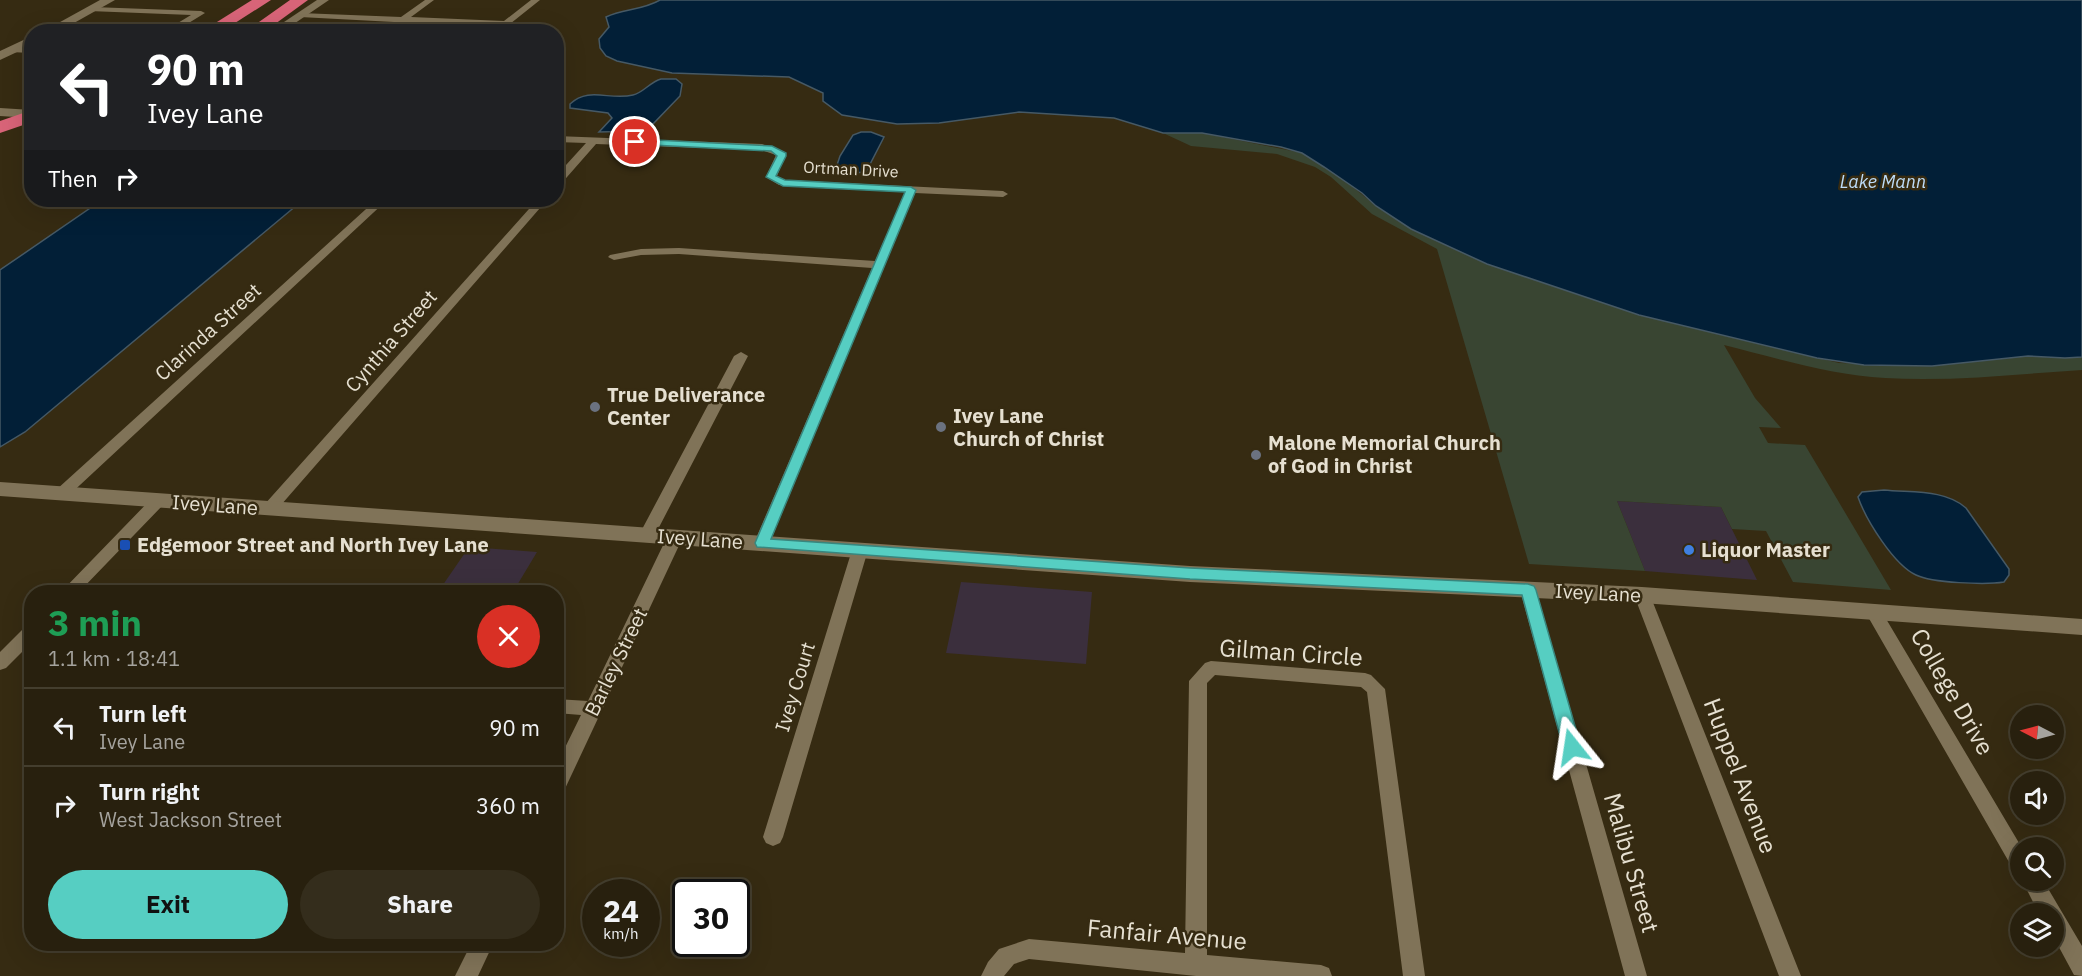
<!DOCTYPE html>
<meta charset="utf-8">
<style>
body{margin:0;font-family:"IBM Plex Sans",sans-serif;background:#342d1c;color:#f1f3f6;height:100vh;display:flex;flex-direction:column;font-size:22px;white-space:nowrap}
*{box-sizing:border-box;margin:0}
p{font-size:20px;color:#a5a39e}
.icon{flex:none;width:33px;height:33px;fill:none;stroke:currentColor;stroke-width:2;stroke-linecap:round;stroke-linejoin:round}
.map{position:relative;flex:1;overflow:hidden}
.drawer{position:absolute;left:24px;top:585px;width:540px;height:366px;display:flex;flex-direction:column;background:#28200e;border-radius:24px;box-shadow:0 6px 24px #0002,0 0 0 2px #443e2e}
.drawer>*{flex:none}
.guide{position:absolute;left:24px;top:24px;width:540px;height:183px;border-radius:24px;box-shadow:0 6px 24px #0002,0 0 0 2px #443e2e;background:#202124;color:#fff;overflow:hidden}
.needle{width:39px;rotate:276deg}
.tools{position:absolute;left:2010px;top:705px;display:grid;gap:12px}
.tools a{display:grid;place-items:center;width:54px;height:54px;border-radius:50%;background:#28200e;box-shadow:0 6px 24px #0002,0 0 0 2px #443e2e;font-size:30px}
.speed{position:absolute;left:582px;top:879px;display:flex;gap:12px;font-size:30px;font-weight:700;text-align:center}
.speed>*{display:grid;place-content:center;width:78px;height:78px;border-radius:50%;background:#28200e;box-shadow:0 6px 24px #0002,0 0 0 2px #443e2e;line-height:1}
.speed small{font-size:15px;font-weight:400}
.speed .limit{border:3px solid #111;border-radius:9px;background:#fff;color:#111}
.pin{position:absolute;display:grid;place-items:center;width:51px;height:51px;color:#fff;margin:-26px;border:3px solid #fff;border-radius:50%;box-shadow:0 2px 6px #0007}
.me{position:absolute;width:66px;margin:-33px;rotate:345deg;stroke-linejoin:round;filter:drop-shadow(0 0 4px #0008)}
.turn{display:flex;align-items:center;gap:21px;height:126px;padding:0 24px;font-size:27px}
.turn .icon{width:78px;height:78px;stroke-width:2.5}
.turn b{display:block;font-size:42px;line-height:51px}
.then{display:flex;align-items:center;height:57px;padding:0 24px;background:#0003;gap:12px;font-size:22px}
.round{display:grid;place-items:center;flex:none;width:63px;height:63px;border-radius:32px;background:#342d1c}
.headline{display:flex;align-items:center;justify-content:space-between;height:102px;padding:0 24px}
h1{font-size:36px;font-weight:700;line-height:45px;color:#1e9e55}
.button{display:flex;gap:12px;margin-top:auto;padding:12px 24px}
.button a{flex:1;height:69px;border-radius:36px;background:#56cec2;color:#111;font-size:24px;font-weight:700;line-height:69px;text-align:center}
.button a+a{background:#342d1c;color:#f1f3f6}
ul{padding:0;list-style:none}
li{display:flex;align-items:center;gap:18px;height:78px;padding:0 24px;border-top:2px solid #443e2e}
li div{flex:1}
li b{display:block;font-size:22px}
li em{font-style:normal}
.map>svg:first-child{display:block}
.commercial{fill:#3b2f3d}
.green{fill:#394532}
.water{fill:#021f37;stroke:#465965;stroke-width:1.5}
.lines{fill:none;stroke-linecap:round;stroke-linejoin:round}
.minor{fill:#807358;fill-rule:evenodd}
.tertiary{fill:#807358;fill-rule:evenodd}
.secondary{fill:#807358;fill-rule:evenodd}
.motorway{fill:#d86478;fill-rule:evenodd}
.route{fill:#56cec2;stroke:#38867e;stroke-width:1.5}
.worship-dot{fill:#6b7280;stroke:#362b12;stroke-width:2}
.transit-dot{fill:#1a4fb4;stroke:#362b12;stroke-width:2}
.shop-dot{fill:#3f7fe0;stroke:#362b12;stroke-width:2}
.labels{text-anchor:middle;stroke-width:5;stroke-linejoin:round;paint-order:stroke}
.far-street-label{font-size:16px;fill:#e6e0d1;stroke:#362b12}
.far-water-label{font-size:18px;font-style:italic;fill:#bddcf9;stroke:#362b12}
.street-label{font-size:20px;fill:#e6e0d1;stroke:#362b12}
.poi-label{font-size:20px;font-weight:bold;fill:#e6e0d1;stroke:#362b12;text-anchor:start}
.near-street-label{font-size:24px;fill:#e6e0d1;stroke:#362b12}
</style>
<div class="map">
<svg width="2082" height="976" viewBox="0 0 2082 976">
<rect width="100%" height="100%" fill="#362b12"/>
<path class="commercial" d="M1617,501L1721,507L1757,580L1645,571Z
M469,547L537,552L513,592H438Z
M961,582L1092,592L1086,664L946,653Z"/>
<path class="green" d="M1163,133H1202L1302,153L1343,179L1376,206L1411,229L1713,333L1839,363L1932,366L2028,356L2065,358L2082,357V370C2017,374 1950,382 1885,378C1831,375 1776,358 1724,345L1755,398L1781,428L1759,427L1768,443L1805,445L1891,590L1793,582L1766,531L1732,529L1721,507L1617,501L1645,571L1529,564L1437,249L1372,214L1331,177L1315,167L1277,154L1191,146Z"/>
<path class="water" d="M660,0H2082V357L2065,358L2028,356L1932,366L1864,365L1817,358L1639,315L1487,264L1411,229L1376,206L1362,193L1324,167L1302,153L1281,147L1202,133H1163L1114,118L1019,112L939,123L897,124L842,115L823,101V93L789,77L672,73L617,61L606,56L600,48L599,39L609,27L606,17C623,9 643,10 660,0Z
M661,79H676L682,84L680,96L650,127L641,131L599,132L612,118L608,113L570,108V104C589,86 610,101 633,95C643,93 650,82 661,79Z
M861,132H871L884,137L866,172L834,174L840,156L853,135Z
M102,200H303L25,432L0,447V270Z
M1884,490C1911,493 1945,489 1966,508L2009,569V575L2004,582C1986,585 1932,583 1916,575C1894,565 1866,520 1858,497L1862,492Z"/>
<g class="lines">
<path class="minor" d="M425,0H434L411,17L504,21L531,0H540L501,31L497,28L498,26L404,22L391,32H381L394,22L300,17L296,15L300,13L401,17Z
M92,7L201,11L205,13L174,32H163L191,15L89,11V7Z
M13,47H32V53L10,52V48Z
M556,136L762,144L786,153L777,176L785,180L1003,191L1008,194L1003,197L915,193L768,547H756L754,543L872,268L679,254L641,255L614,260L608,257L610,255L641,249L679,248L875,261L905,192L779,185L766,177L776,155L761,150L596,144L560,185L556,186V176L586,143L556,142Z
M376,200H387L66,498H56L53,494L56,490Z
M537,200H547L274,513H264L261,509L264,505Z
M741,352L748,356L655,535L653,539H641L639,535L734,356Z
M158,496L166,501L163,505L79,592H61L153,497Z
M675,531L681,533L683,537L563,793L556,795V766L581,715L556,713V699L588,701L667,537L669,533Z
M860,544L866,546L868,550L783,837L780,843L773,846L766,843L763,837L852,550L854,546Z
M1528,584L1534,586L1536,590L1647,976H1625L1520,590L1522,586Z
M1642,589L1648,591L1650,595L1801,976H1779L1634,595L1636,591Z
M1873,605L1879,607L2022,848H2020V871L2013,869L1867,615L1865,611L1867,607Z
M32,625V642L6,668L0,670V652L26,626Z
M1211,661L1365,673L1371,675L1385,689L1425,976H1403L1367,692L1361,687L1215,675L1207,683V955L1321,965L1329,968L1332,976H1196L1029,959L1014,964L1004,976H981L988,962L999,949L1029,939L1185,953L1189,681L1205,663Z
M2022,880H2043L2082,946V976L2074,975L2054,938V914H2039Z
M471,944H493L478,976H455Z"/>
<path class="tertiary" d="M317,0H329L282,32H269Z
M0,482L1190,566L1642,587L2082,619V635L1642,603L1190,582L0,496Z"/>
<path class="secondary" d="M100,0H115L58,32H42Z
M32,36V45L0,60V51Z
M0,108L32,110V118L0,116Z"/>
<path class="motorway" d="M252,0H271L221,32H201Z
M290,0H308L264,32H245Z
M32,110V122L0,133V121Z"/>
</g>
<path class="route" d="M635,139L772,146L786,153V156L776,176L785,180L911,187L916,190L771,539L1190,568L1528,584L1534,586L1536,590L1581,747L1578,752L1572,754L1566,752L1563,747L1522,595L1190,579L757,547L755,543L905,192L783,186L766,177L777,156L771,151L632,144L631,142Z"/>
<g class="worship-dot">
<circle cx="595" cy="407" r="6"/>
<circle cx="941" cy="427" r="6"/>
<circle cx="1256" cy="455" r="6"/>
</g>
<rect class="transit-dot" x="119" y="539" width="12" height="12" rx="3"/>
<circle class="shop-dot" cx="1689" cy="550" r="6"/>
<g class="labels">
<g class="far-street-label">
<text transform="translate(851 169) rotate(3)" y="6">Ortman Drive</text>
</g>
<g class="far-water-label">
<text x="1883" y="188">Lake Mann</text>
</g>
<g class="street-label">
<text transform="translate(208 332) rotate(-42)" y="7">Clarinda Street</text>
<text transform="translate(391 341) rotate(-49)" y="7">Cynthia Street</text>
<text transform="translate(215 505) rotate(4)" y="7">Ivey Lane</text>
<text transform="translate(700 539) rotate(4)" y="7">Ivey Lane</text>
<text transform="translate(1598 593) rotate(3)" y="7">Ivey Lane</text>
<text transform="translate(616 662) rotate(-64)" y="7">Barley Street</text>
<text transform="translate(795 687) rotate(-73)" y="7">Ivey Court</text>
</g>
<g class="poi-label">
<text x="607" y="402">True Deliverance<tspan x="607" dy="23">Center</tspan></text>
<text x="953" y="423">Ivey Lane<tspan x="953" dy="23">Church of Christ</tspan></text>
<text x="1268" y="450">Malone Memorial Church<tspan x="1268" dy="23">of God in Christ</tspan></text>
<text x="137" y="552">Edgemoor Street and North Ivey Lane</text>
<text x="1701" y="557">Liquor Master</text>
</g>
<g class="near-street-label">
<text transform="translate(1291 653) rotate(4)" y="8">Gilman Circle</text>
<text transform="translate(1952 692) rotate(60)" y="8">College Drive</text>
<text transform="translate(1740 776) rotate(69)" y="8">Huppel Avenue</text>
<text transform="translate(1631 863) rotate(74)" y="8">Malibu Street</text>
<text transform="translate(1167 935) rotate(5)" y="8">Fanfair Avenue</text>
</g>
</g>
</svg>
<div class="tools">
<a><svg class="needle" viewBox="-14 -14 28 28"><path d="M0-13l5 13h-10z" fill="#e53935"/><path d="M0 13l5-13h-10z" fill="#a5a39e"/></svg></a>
<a><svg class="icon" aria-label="sound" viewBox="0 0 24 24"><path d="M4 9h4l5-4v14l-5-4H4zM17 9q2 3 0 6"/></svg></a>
<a><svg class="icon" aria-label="search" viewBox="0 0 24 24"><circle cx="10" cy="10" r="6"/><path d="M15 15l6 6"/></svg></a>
<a><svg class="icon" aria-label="layers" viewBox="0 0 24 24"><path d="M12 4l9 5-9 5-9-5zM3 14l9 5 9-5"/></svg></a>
</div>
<div class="speed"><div>24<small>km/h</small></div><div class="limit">30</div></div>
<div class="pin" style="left:635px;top:142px;background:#d93025"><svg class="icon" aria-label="arrive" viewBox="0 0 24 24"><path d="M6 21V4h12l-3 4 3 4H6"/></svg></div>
<svg class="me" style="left:1572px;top:747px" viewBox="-20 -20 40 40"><path d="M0-17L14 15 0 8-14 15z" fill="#56cec2" stroke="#fff" stroke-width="4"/></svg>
<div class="guide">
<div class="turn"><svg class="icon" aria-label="left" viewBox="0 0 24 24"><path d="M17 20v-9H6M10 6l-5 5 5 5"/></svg><div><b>90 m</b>Ivey Lane</div></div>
<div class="then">Then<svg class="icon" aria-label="right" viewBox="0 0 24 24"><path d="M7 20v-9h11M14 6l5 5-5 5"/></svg></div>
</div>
<section class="drawer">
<div class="headline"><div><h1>3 min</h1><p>1.1 km · 18:41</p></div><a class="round" style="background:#d93025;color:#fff"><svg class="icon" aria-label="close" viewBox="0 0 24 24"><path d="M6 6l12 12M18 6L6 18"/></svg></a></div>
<ul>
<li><svg class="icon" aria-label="left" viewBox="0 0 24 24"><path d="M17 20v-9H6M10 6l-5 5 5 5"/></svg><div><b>Turn left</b><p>Ivey Lane</p></div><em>90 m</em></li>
<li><svg class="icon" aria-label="right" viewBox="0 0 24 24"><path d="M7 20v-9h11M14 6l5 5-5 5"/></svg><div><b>Turn right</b><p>West Jackson Street</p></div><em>360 m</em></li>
</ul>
<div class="button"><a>Exit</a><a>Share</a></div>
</section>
</div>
